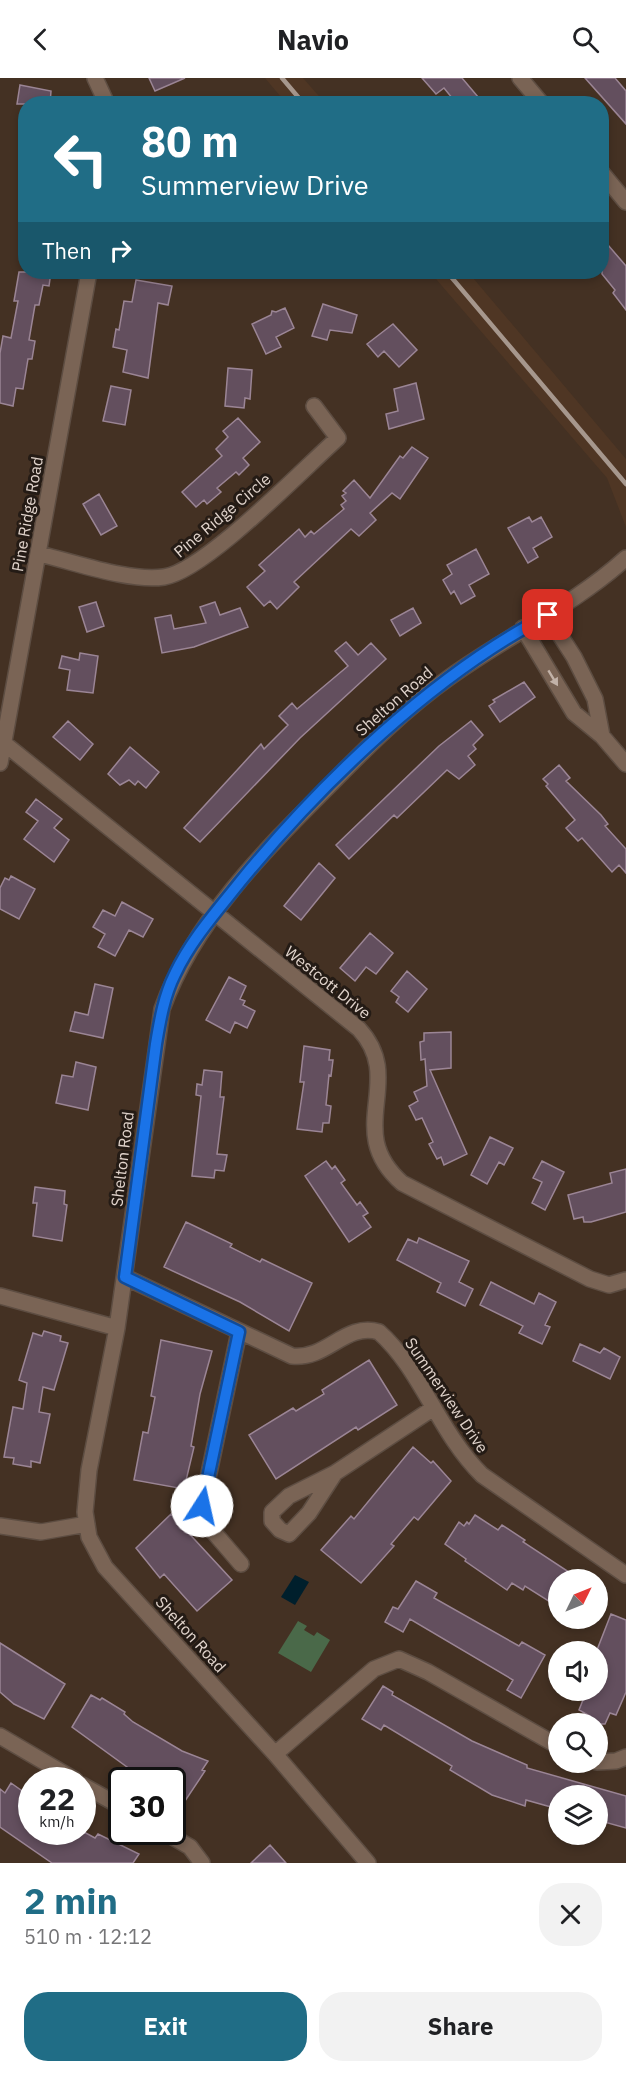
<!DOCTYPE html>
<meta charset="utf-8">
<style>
body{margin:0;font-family:"IBM Plex Sans",sans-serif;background:#f2f2f2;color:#202124;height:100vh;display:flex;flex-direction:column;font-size:22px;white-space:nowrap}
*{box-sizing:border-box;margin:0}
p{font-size:20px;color:#757577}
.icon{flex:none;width:33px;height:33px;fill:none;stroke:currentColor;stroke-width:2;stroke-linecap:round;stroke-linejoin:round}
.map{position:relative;height:1785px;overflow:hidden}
.drawer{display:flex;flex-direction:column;background:#fff;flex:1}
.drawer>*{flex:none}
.top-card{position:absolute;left:18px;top:18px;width:591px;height:183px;border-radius:24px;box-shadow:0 3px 9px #0003;background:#206d86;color:#fff;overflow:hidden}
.needle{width:39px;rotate:47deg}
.buttons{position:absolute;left:548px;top:1491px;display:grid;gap:12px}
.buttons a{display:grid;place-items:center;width:60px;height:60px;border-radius:50%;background:#fff;box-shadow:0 3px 9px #0003;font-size:30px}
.speed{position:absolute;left:18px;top:1689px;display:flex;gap:12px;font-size:30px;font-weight:700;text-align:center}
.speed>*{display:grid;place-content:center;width:78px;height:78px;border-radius:50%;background:#fff;box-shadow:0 3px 9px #0003;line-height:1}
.speed small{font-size:15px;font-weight:400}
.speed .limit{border:3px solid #111;border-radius:9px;background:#fff;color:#111}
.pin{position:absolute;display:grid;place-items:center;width:51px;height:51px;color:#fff;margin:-26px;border-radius:12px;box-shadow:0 3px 9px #0006}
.me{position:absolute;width:66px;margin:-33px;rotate:10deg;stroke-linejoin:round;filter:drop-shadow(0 0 4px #0008)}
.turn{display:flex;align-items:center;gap:21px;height:126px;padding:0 24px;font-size:27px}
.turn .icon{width:78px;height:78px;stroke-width:2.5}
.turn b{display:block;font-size:42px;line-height:51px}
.then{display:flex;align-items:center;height:57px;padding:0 24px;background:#0003;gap:12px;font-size:22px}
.round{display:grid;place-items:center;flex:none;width:63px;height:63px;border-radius:24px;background:#f2f2f2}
.headline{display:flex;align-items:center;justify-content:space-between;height:102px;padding:0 24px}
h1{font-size:36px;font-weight:800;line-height:45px;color:#206d86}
.primary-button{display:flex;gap:12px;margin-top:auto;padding:12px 24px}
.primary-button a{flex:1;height:69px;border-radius:24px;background:#206d86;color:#fff;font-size:24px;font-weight:800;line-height:69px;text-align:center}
.primary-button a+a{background:#f2f2f2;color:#202124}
header{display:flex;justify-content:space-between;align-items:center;height:78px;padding:0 24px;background:#fff;font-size:27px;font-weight:800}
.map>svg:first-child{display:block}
.built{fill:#4f3624}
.green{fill:#4a6949}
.water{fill:#001f2c}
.building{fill:#634f5e;stroke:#9b8595;stroke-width:1.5}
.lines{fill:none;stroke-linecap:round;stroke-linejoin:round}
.minor-casing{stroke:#5d4d42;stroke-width:18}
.minor{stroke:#7a6455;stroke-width:15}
.rail{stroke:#a6978d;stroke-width:4.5}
.oneway{fill:#c2b2a8}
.route-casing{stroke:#114b97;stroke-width:15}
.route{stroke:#1a73e8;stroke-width:10}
.labels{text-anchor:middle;stroke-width:6;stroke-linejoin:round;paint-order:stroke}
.street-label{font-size:16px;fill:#e1d4cc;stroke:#241b15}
</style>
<header><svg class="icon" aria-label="back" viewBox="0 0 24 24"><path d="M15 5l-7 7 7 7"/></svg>Navio<svg class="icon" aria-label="search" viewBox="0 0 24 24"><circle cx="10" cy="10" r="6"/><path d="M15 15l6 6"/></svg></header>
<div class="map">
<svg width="626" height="1785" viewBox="0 0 626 1785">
<rect width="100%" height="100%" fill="#443123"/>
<path class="built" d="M265,0H303L325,25H286Z
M430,194H468L626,381V449L607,400Z"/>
<path class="green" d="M298,1543L307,1548L304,1552L314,1558L317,1554L330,1562L311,1594L278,1575Z"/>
<path class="water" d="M295,1497L309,1504L295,1527L281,1519Z"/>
<path class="building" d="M149,0H185L155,13Z
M422,0H462L484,26H457L444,10L436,16Z
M585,0H615L626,13V46Z
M20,7L51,13L50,26H17Z
M602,160L626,188V232L613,215L615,212L602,196Z
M19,194H51L49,208L43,207L39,227H35L29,262L35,263L32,281H28L23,311L16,310L13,328L0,325V275L3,258L11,260L18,223H14Z
M136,202L172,208L168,227L158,225L148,300L123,294L127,272L113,269L116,251L119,252L124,223L132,224Z
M323,226L357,237L352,255L330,252L327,262L312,258Z
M285,230L294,250L276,259L281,269L266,276L252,246L271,237L272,233L276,234Z
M393,246L417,272L399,289L384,273L378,279L367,266Z
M228,290L252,292L250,321L245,320L244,330L225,328Z
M416,305L424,341L389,351L386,336L398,333L394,311Z
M111,308L131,312L125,347L103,343Z
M238,340L260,364L243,380L249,387L239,397L236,394L217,410L221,414L207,426L204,422L196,429L182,414L222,378L216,371L228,359L223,353Z
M412,369L428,380L400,421L392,415L370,435L376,442L359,458L351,451L294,504L299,509L277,531L270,523L264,528L247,509L265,493L259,487L299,451L305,459L311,453L314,456L344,431L341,427L346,423L342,418L346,415L343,413L354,402L370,420L400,378L403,380Z
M99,416L117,448L101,457L83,426Z
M529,439L532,444L541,439L552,459L533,470L538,479L528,485L508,450Z
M476,471L489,496L469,507L475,518L461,526L454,513L451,516L443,502L452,496L447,487Z
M96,524L104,548L87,554L79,529Z
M215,524L220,537L240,530L248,549L194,569L162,575L155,540L171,537L174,551L206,545L200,529Z
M413,530L421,545L400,558L391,542Z
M346,564L358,577L371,565L386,581L300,660L200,764L184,750L261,666L264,671L288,647L279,638L292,625L297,631L348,588L335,573Z
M80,575L98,578L93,615L67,612L70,592L59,590L62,578L79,582Z
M524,604L535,619L500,644L489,628L495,624L493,622Z
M68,643L93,666L80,682L53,659Z
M471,643L483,657L473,667L476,671L468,678L475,687L459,701L447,692L397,740L394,737L349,781L336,767L439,668Z
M130,669L159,694L146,710L138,703L135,707L129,702L120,707L108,696Z
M559,687L570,700L566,703L601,737L608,746L605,748L626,771V795L619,787L612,794L582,760L578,763L566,750L575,742L546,708L548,706L543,701Z
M36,721L62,741L54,750L69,762L54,784L24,761L38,743L26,734Z
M319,785L335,800L301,842L284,828Z
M11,798L35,811L19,841L0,831V810L5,800L9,802Z
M122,824L153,841L143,859L129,852L115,878L98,869L105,856L93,849L103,832L115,838Z
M370,855L393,875L376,896L366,889L355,903L340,890Z
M407,893L427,911L408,934L396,924L399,919L391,913Z
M229,899L246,908L240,921L245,923L243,927L255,933L247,950L235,944L230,955L206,942Z
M95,906L113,910L103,960L70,953L75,934L88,937Z
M451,954V990L430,992L467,1076L444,1087L441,1079L437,1081L429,1066L433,1064L422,1040L416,1042L409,1028L418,1023L414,1014L427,1008L425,981L421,982L420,964L424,963V955Z
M304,968L330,972L329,982H333L331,998L329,997L326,1027L331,1028L329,1045H323L322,1054L297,1051L304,1004H300Z
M76,984L96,989L88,1032L56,1025L62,997L73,999Z
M204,992L222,994L220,1019H224L217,1076L227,1077L224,1093L215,1092L214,1100L192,1098L201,1018L196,1017L197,1006L202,1007Z
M490,1059L513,1070L504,1087L499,1084L487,1106L471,1097Z
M326,1083L332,1091L335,1088L345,1102L341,1105L357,1127L360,1124L368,1135L363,1138L371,1149L349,1164L305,1098Z
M542,1083L564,1094L545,1132L532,1125L542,1104L533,1100Z
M626,1091V1134L591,1144H584L583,1139L574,1141L568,1117L612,1105L610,1095Z
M35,1109L65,1113L64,1126L67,1127L62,1163L33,1158L37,1125H33Z
M186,1144L232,1166L230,1169L260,1184L262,1181L312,1205L289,1253L240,1224L164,1189Z
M419,1160L469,1183L459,1204L473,1211L465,1228L437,1214L441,1205L397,1182L408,1161L417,1165Z
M491,1204L534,1226L539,1215L556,1224L545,1247L550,1249L542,1266L519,1255L523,1248L480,1227Z
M44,1253L61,1258L60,1263L68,1265L54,1312L43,1309L39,1334L50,1336L40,1385L31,1383V1389L13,1386L14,1380L4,1379L13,1329L23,1331L27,1305L19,1302L33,1255L42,1258Z
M161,1262L212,1273L200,1316L191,1368L194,1369L184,1411L134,1402L143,1354L148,1355L155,1319L151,1318Z
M580,1266L600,1275L604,1270L620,1279L610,1301L573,1283Z
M369,1282L397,1327L358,1352L356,1349L276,1401L249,1357L293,1330L296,1333L324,1316L322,1312Z
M413,1369L431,1385L433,1383L451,1403L418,1442L414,1439L391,1466L394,1468L361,1505L321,1472L351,1438L354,1441Z
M171,1436L232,1502L197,1533L164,1496L160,1500L136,1470Z
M475,1437L498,1452L502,1447L525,1462L523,1464L581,1502H558V1529L525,1508L523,1512L512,1505L507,1512L465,1483L466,1481L445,1466L459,1444L464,1448L467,1444L469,1446Z
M416,1503L437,1515L434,1520L519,1568L522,1564L545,1577L521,1620L507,1612L513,1602L410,1541L403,1554L385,1544L393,1529L398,1531Z
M611,1536L626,1542V1614L616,1637L610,1635L605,1646H587L590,1638L579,1632L587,1612H597V1572Z
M0,1565L65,1606L44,1641L14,1626L0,1614Z
M383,1608L393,1614L392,1617L472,1663L527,1687V1690L626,1718V1750L597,1742V1718H558V1731L526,1722L525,1728L492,1717L450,1692L452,1688L384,1647L381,1652L362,1641Z
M91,1617L100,1622L102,1620L125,1634L124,1636L133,1644L182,1673L208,1683L202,1692L205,1693L185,1723L175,1717L172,1702H145L72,1649Z
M11,1705L32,1720V1754H84L95,1760L98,1756L139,1776L133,1785H52L0,1749V1711L5,1715Z
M270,1767L286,1785H251Z"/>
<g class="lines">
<g class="minor-casing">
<path id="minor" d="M95,0L107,26
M520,0L542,26
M602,95L626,124
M39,476C75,484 128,504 164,499C205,493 303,391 338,360L314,328
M547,537L574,579L595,621L602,658
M523,550L574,635L602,658L626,686
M5,666L359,951C407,1003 342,1052 402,1105L590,1201L609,1207L626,1202
M0,685L89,194
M125,1199L292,1278C327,1282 345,1244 379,1254C421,1291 439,1355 482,1397L626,1497
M0,1218L117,1250
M239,1254L202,1428L205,1444L241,1486
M335,1395L309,1435L289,1456L280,1452L272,1443V1434L289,1418Z
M335,1395L432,1331
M0,1448L41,1454L87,1446
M0,1658L75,1702
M275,1676L374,1591L399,1581L428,1594L558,1668
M597,1684L616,1683L626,1679
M82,1707L122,1729
M164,1754L190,1769L202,1785
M368,1785L275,1676L105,1489L89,1459L85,1434L89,1392L117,1250L162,931C194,843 263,774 329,708C366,670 406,630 450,599C508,557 573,528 626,480"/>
</g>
<use href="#minor" class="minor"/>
<path class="rail" d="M282,0L304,26
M447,194L626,406"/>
</g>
<defs><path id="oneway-solid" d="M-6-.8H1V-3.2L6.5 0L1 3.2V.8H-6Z" transform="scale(1.5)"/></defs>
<use class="oneway" href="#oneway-solid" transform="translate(553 600) rotate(59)"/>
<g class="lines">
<g class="route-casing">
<path id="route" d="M202,1428L239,1254L125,1199L156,966C160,942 164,918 175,896C191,862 217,833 240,804C322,704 433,597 548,537"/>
</g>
<use href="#route" class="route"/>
</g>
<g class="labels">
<g class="street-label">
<text transform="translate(27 436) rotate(-80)" y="6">Pine Ridge Road</text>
<text transform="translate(222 437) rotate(-40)" y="6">Pine Ridge Circle</text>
<text transform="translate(394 623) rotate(-41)" y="6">Shelton Road</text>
<text transform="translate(328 904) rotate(39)" y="6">Westcott Drive</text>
<text transform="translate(122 1081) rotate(-83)" y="6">Shelton Road</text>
<text transform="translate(447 1317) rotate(56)" y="6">Summerview Drive</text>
<text transform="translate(191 1556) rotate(48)" y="6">Shelton Road</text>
</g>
</g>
</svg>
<div class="buttons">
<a><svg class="needle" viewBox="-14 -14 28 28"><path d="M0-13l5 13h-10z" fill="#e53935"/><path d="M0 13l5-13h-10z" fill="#757577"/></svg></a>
<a><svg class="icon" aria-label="sound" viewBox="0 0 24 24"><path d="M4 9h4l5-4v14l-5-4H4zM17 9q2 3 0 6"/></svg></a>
<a><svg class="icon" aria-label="search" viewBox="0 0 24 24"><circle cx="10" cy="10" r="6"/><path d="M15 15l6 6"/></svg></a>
<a><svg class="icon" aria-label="layers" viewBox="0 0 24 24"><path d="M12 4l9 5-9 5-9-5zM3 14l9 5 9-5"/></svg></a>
</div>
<div class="speed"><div>22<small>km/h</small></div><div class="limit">30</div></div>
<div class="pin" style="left:548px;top:537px;background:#d93025"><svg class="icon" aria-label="arrive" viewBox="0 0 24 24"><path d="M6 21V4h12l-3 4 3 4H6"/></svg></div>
<svg class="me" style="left:202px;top:1428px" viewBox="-20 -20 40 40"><circle r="19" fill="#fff"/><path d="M0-13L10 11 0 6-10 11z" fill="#1a73e8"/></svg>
<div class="top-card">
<div class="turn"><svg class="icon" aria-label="left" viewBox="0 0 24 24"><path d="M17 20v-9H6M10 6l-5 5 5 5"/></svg><div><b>80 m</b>Summerview Drive</div></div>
<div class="then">Then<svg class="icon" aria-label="right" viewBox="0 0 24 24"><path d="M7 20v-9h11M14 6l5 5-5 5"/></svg></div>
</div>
</div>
<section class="drawer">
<div class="headline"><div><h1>2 min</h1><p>510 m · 12:12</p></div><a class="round"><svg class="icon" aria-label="close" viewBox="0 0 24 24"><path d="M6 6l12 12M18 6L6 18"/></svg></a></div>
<div class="primary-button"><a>Exit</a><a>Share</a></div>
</section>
